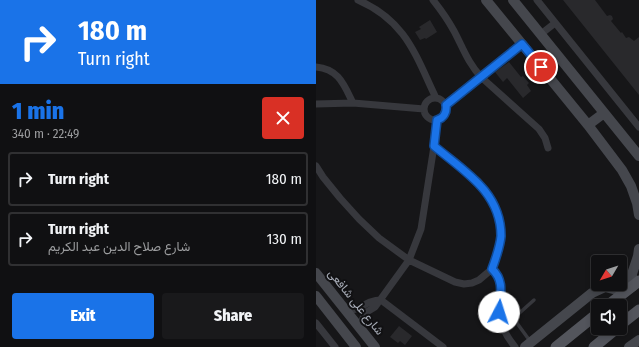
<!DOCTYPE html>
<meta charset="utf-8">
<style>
body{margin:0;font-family:"Fira Sans Condensed",Vazirmatn,sans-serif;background:#19191b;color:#f1f3f6;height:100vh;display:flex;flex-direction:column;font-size:15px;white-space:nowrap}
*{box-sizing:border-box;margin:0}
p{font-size:13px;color:#9c9d9f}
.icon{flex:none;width:22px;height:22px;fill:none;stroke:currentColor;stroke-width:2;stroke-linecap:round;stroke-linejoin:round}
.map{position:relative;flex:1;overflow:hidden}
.details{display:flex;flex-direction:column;background:#101012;width:316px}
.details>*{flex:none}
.top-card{background:#1a73e8;color:#fff;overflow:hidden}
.needle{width:26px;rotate:231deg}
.buttons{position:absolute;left:275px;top:255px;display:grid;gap:8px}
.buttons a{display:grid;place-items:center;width:36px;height:36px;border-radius:4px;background:#101012;box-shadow:0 2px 6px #0003,0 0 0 1px #303032;font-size:20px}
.pin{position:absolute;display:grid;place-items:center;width:34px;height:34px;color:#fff;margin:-17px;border:2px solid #fff;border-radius:50%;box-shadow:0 1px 4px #0007}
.me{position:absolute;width:44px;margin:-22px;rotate:5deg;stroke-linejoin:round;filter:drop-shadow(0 0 3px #0008)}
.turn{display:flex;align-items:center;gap:14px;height:84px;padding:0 12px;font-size:18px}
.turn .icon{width:52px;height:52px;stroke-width:2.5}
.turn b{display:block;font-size:28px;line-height:34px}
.round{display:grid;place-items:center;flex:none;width:42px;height:42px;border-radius:4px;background:#19191b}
.summary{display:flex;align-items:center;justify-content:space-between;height:68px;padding:0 12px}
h1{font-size:24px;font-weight:800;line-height:30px;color:#1a73e8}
.cta{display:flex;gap:8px;margin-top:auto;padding:8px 12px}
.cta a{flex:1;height:46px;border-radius:4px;background:#1a73e8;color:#fff;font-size:16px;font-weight:800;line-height:46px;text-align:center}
.cta a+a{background:#19191b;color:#f1f3f6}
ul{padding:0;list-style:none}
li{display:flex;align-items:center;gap:12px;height:54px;margin:0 8px 6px;padding:0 4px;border:2px solid #303032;border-radius:4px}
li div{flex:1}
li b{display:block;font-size:15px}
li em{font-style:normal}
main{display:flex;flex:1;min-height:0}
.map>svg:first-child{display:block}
.building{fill:#29292c}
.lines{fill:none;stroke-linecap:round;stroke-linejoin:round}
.lane{stroke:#37383d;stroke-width:3.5}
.street{stroke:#37383d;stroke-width:7}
.secondary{stroke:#45474d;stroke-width:10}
.primary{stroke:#53555c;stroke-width:11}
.route-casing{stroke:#114b97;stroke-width:10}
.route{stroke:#1a73e8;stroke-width:7}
.labels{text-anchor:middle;stroke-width:4;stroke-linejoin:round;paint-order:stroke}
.street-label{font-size:12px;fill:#a8adb8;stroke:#111113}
</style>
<main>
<section class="details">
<div class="top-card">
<div class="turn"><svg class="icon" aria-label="right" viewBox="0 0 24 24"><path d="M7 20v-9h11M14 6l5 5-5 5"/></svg><div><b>180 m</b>Turn right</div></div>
</div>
<div class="summary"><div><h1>1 min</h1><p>340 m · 22:49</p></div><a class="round" style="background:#d93025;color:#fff"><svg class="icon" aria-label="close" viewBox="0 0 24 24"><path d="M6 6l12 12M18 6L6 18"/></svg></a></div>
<ul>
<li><svg class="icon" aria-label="right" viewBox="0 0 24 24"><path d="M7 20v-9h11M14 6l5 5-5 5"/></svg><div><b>Turn right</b></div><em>180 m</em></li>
<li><svg class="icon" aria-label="right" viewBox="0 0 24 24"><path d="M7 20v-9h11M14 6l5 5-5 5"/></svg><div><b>Turn right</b><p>شارع صلاح الدين عبد الكريم</p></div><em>130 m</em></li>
</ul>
<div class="cta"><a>Exit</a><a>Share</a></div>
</section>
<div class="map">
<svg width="323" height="347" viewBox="0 0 323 347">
<rect width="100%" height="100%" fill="#161618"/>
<path class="building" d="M247,0H279L291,16L294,15L296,16L297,19L295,21L305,33L306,32L310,38L313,37L318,41L323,37V95Z
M114,20L121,32L110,39L109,38L104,40L99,32L105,29L103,27Z
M193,62L205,77L207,76L213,83L211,85L215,91L207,98L191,78L187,82L179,72Z
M83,326L96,336L89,345L84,341L82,343L74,337Z"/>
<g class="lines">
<path class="lane" d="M214,341L198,319L199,317L218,300"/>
<path class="street" d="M42,0C90,21 99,54 120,98
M117,0C125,10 132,20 138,31C147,48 152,63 165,77L223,129L229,138L232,148
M221,0L323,127
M225,34L239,23
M0,67C23,69 28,85 37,103
M108 109a11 11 0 1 1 22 0a11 11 0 1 1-22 0Z
M0,104L37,103L108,109
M130,105L206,44
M0,166L7,177L24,198L43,219L63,238L93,260L139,282L148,284L156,283L163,280L176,269L182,254L185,237L183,222L180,209L173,195L162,181L118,146
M176,269C192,284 181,295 183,313C184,326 191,337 199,347
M28,308C43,312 42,307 54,302C57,301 61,300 65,300L127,347
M0,323L19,347
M45,329V323L49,313L59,307L93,260L105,229L118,146L121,120"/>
<path class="secondary" d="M170,0L272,125L306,170L315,186L321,203L323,215
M197,0L323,156
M272,125L288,113
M0,273L59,347
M316,287V274L322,256L323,249
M0,296L40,347
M209,347L276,293L289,287L309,292
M313,347L323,340"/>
<path class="primary" d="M291,306L323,281
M304,325L323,310
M240,347L282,313
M278,347L301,328"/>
</g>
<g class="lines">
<g class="route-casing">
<path id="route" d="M183,312C184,295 189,281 176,269C180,258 184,247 185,236C185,192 148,171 118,146L121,120C128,118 131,112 130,105L206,44L225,67"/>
</g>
<use href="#route" class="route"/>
</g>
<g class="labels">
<g class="street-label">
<text transform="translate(40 302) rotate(51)" y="4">شارع على شافعى</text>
</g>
</g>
</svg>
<div class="buttons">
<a><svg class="needle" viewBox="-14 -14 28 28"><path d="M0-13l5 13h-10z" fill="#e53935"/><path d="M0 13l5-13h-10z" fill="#9c9d9f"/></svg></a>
<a><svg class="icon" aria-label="sound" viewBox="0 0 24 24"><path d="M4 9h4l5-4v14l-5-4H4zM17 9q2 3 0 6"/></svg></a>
</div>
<div class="pin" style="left:225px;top:67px;background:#d93025"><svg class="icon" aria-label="arrive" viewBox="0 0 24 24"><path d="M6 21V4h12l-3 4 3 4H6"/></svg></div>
<svg class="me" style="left:183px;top:312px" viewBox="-20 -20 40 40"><circle r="19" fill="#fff"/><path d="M0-13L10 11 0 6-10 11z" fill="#1a73e8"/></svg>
</div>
</main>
